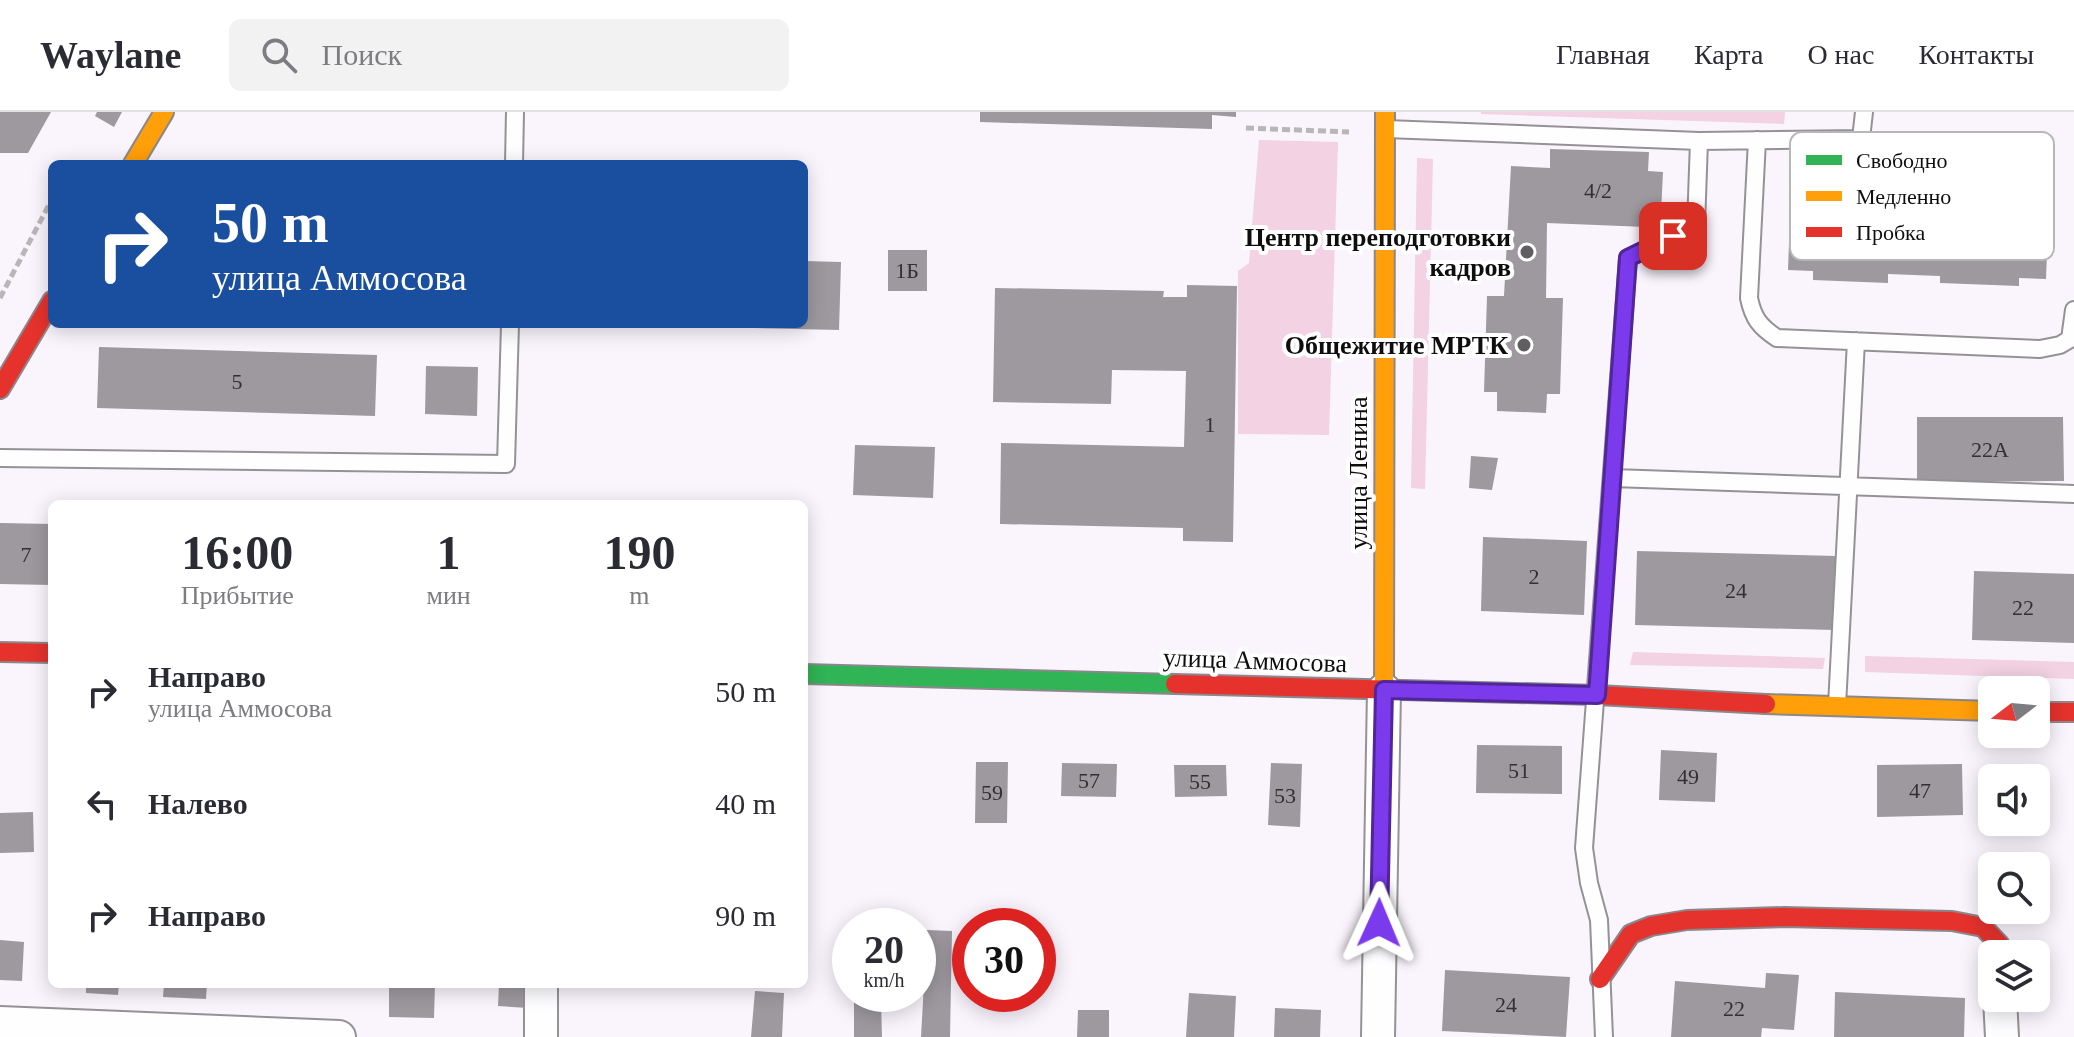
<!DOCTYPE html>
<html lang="ru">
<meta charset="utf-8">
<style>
body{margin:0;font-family:Georgia,serif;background:#f2f2f3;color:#2b2b33;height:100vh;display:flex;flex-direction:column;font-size:30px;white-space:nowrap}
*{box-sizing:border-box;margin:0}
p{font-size:26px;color:#7c7c81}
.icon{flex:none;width:44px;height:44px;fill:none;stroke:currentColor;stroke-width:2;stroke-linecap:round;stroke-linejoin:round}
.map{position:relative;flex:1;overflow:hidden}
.side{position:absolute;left:48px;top:388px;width:760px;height:488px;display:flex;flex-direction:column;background:#fff;border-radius:12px;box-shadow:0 4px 20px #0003}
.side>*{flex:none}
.banner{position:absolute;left:48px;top:48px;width:760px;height:168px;border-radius:12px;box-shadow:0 4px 20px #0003;background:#1a4fa0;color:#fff;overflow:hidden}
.needle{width:52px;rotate:254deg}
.fabs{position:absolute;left:1978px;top:564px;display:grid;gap:16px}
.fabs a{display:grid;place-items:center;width:72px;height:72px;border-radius:12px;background:#fff;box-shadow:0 4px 20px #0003;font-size:40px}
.speed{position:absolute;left:832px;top:796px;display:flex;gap:16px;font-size:40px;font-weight:700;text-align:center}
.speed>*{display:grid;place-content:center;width:104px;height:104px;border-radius:50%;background:#fff;box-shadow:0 4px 20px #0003;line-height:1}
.speed small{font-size:20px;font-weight:400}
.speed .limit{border:12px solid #d22;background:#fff;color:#111}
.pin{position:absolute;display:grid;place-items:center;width:68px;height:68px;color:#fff;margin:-34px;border-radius:16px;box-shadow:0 4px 12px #0006}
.me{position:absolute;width:88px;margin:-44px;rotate:1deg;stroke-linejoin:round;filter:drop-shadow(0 0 6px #0008)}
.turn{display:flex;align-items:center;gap:28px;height:168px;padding:0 32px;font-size:36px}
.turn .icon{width:104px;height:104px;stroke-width:2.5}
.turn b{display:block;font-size:56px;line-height:68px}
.eta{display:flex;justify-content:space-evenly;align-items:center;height:136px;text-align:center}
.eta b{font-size:48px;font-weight:600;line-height:56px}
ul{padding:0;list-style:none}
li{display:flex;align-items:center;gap:24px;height:112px;padding:0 32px}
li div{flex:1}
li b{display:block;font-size:30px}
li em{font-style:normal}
header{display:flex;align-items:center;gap:48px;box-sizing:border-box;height:112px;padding:0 40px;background:#fff;border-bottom:2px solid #e1e1e2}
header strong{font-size:38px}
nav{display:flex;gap:44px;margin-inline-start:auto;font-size:28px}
.search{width:560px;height:72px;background:#f2f2f3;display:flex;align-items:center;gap:20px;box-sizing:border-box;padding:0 28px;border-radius:12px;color:#7c7c81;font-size:30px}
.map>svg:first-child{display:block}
.green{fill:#f2d2e3}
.building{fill:#9d999f}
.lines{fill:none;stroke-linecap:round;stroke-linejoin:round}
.lane-casing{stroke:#949295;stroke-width:20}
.street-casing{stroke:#949295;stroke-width:36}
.fast-casing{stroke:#8b888c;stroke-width:22}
.slow-casing{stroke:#8b888c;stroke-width:22}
.jam-casing{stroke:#8b888c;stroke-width:22}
.path{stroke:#b8b7b8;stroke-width:5;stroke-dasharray:8 4;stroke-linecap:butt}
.lane{stroke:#fefdff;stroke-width:16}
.street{stroke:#fefdff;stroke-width:32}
.fast{stroke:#30b455;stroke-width:18}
.slow{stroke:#ff9f0a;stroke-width:18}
.jam{stroke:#e5322d;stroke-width:18}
.route-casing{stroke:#51269a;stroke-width:20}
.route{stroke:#7c3aed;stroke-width:14}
.poi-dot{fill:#615e61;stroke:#fff;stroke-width:3}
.labels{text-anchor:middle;stroke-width:8;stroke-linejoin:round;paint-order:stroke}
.number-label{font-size:22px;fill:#323132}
.poi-label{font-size:26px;font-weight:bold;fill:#0e0e0e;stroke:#fff;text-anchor:end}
.street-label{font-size:26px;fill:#0e0e0e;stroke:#fff}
.key{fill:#fff;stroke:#b7b7b7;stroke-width:2}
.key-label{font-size:22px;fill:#0e0e0e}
</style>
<header>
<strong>Waylane</strong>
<div class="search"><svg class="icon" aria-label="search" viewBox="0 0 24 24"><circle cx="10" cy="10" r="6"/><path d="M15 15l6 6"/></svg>Поиск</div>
<nav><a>Главная</a><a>Карта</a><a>О нас</a><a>Контакты</a></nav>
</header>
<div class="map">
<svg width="2074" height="925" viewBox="0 0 2074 925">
<rect width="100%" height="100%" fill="#faf4fc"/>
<path class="green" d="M1481,0H1785L1784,12L1481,2Z
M1259,28L1338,30L1329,323L1238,322V159L1249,151Z
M1417,46L1433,47L1425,377L1411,376Z
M1633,540L1825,546L1823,557L1630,553Z
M1865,544L2074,550V567L1865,560Z"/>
<path class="building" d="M0,0H51L28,41H0Z
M97,0H122L114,15L95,4Z
M980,0H1236V5L1212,3V17L980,10Z
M1550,37L1649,40L1648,59L1663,60L1661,101L1647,100L1646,115L1547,111L1546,186H1563L1560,282H1547L1546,301L1497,299V280H1484L1487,184H1504L1511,54L1550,56Z
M1790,103L2048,112L2046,167L2019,166V174L1940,171V164L1888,162V171L1813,168V159L1788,158Z
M888,138H927V179H888Z
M804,149L841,150L839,218L714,215V212H804Z
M1187,173L1237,174L1233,430L1183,429V416L1000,412L1001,331L1184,335L1186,259L1112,258L1111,292L993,290L995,176L1164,179L1163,185H1187Z
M99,235L377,243L375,304L97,296Z
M426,254L478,255L477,304L425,302Z
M1917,305H2063L2064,369L1917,370Z
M855,333L935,335L933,386L853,383Z
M1471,344L1498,346L1492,378L1469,376Z
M0,411L52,412V473L0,472Z
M1483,425L1587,429L1584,503L1481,499Z
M1637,439L1836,444L1834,518L1635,513Z
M1974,459L2074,462V531L1972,528Z
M1477,633L1562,634V682L1476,681Z
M1661,638L1717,641L1715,690L1659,688Z
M976,650H1008L1007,711H975Z
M1062,651L1117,652L1116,685L1061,684Z
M1271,651L1302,652L1300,715L1268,713Z
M1962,652L1963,703L1877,705V653Z
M1174,653H1226L1227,684L1175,685Z
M33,700L34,740L0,741V701Z
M927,818L952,819L950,925H921Z
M0,828L24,830L22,869L0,868Z
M1445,858L1570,865L1566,925L1442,919Z
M1766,861L1799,863L1794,918L1762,916L1761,925H1671L1675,869L1765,876Z
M86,872H119L118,883L86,881Z
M164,872H207L206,887L163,885Z
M389,872H435L434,906L389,905Z
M499,872H530L528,896L498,894Z
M755,879L784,881L782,925H751Z
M1835,880L1965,886L1964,925H1834Z
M1189,881L1236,884L1234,925H1186Z
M881,889L882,925H854V890Z
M1275,896L1321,898L1320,925H1274Z
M1078,898H1109V925H1077Z"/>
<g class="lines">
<g class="lane-casing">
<path id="lane" d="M1386,17L1699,29
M1757,28L1749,186C1753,206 1760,215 1777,226L2040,237L2060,233L2070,227L2074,198
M514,52L515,0
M0,346L506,352L510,212
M1613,366L2074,382
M1837,594L1856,229
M1604,925L1599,808L1589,771L1584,736L1628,146L1696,114L1699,29L1861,27L1864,0"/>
</g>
<g class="street-casing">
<path id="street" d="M541,872V925
M2000,886L2002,925
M0,911L339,925
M1378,925L1384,578"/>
</g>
<g class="fast-casing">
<path id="fast" d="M804,562L1175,572"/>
</g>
<g class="slow-casing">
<path id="slow" d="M133,52L164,0
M1384,578L1385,0
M1766,592L1992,599"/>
</g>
<g class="jam-casing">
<path id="jam" d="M0,277L52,189
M0,540L52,541
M1175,572L1597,583L1766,592
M2036,600H2074
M1600,867L1631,822L1651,814L1687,808L1784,805L1952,809L1983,815L2000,833V842"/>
</g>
<path class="path" d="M1246,16L1349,20
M0,186L52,87"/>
<use href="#lane" class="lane"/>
<use href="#street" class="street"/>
<use href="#fast" class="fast"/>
<use href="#slow" class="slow"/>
<use href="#jam" class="jam"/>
</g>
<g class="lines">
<g class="route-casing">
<path id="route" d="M1379,811L1384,578L1597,583L1628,146L1673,124"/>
</g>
<use href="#route" class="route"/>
</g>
<g class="poi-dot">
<circle cx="1527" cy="140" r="8"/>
<circle cx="1524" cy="233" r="8"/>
</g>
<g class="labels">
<g class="number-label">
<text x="1598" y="86">4/2</text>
<text x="907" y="166">1Б</text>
<text x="237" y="277">5</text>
<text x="1210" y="320">1</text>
<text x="1990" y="345">22А</text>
<text x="26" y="450">7</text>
<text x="1534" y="472">2</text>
<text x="1736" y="486">24</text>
<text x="2023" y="503">22</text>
<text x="1519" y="666">51</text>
<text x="1688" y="672">49</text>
<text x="1089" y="676">57</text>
<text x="1200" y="677">55</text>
<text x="1920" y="686">47</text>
<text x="992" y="688">59</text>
<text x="1285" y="691">53</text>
<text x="1506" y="900">24</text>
<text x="1734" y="904">22</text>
</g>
<g class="poi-label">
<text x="1511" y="134">Центр переподготовки<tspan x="1511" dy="30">кадров</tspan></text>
<text x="1508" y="242">Общежитие МРТК</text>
</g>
<g class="street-label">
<text transform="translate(1358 361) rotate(-90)" y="9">улица Ленина</text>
<text transform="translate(1255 548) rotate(2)" y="9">улица Аммосова</text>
</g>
</g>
<rect x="1790" y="20" width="264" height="128" rx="12" class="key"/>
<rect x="1806" y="43" width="36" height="10" fill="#30b455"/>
<rect x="1806" y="79" width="36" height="10" fill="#ff9f0a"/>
<rect x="1806" y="115" width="36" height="10" fill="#e5322d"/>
<g class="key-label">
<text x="1856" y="56">Свободно</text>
<text x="1856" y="92">Медленно</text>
<text x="1856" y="128">Пробка</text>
</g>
</svg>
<div class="fabs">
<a><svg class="needle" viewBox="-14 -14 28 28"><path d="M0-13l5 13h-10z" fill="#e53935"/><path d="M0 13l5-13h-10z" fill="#7c7c81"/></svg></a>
<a><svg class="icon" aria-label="sound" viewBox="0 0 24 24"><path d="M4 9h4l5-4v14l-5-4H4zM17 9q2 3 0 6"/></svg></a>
<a><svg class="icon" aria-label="search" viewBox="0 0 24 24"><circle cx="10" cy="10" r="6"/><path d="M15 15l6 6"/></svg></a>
<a><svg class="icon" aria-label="layers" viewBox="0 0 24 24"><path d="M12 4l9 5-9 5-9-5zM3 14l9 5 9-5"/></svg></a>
</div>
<div class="speed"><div>20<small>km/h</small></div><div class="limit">30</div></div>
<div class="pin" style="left:1673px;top:124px;background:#d93025"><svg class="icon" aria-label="arrive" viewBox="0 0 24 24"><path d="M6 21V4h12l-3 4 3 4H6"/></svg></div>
<svg class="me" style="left:1379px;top:811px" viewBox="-20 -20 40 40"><path d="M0-17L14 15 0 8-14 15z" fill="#7c3aed" stroke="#fff" stroke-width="4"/></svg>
<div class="banner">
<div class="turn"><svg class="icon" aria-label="right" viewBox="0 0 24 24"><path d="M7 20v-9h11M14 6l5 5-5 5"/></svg><div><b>50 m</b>улица Аммосова</div></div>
</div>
<section class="side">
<div class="eta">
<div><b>16:00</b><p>Прибытие</p></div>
<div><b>1</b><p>мин</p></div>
<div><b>190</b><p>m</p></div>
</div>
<ul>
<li><svg class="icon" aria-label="right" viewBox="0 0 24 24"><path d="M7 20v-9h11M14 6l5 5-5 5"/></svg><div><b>Направо</b><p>улица Аммосова</p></div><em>50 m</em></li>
<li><svg class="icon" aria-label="left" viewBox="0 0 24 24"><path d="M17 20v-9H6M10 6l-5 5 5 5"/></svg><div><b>Налево</b></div><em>40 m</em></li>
<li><svg class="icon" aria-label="right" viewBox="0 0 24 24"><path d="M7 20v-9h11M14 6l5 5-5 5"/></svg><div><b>Направо</b></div><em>90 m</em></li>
</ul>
</section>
</div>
